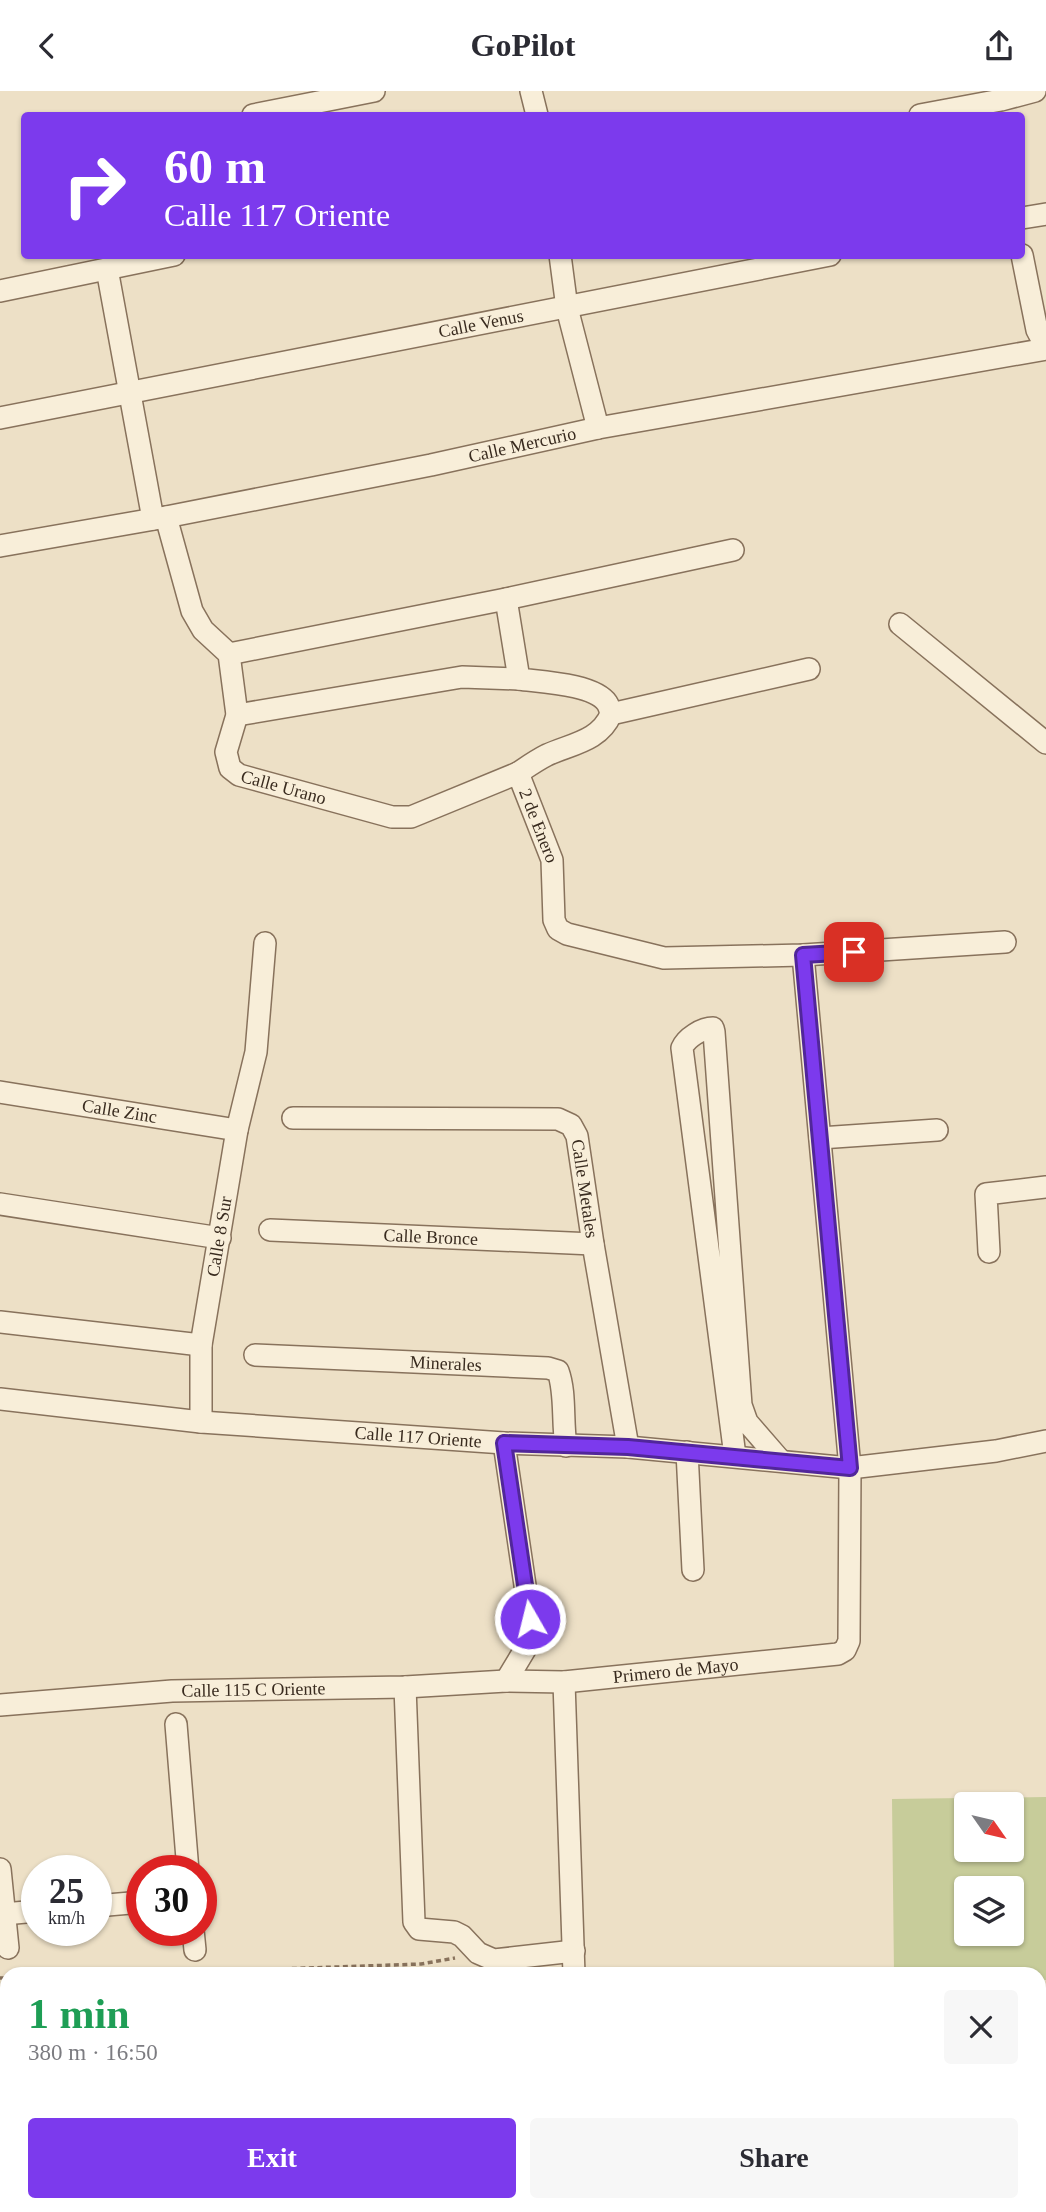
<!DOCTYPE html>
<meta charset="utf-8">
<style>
body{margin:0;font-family:Georgia,serif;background:#f7f7f7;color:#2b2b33;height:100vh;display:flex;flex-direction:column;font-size:26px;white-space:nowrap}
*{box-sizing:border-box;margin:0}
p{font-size:23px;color:#7c7c81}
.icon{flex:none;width:38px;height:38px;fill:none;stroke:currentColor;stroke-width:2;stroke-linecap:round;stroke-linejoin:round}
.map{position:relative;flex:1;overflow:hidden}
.panel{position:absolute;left:0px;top:1876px;width:1046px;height:245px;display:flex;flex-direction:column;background:#fff;border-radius:21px 21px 0 0;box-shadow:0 2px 5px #0004}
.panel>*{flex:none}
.top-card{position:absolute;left:21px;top:21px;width:1004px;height:147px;border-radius:7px;box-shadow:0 2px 5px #0004;background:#7c3aed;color:#fff;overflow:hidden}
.needle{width:46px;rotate:124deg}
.controls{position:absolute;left:954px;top:1701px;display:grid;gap:14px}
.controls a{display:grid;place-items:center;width:70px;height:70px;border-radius:7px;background:#fff;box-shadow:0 2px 5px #0004;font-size:35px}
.speed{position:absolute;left:21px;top:1764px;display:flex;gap:14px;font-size:35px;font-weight:700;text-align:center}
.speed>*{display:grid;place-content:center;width:91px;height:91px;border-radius:50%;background:#fff;box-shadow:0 2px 5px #0004;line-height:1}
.speed small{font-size:18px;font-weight:400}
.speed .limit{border:10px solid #d22;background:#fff;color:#111}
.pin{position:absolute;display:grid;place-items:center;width:60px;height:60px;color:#fff;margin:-30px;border-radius:14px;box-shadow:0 4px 10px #0006}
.me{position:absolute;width:77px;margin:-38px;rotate:352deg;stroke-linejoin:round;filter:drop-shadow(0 0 5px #0008)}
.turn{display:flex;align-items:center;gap:24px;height:147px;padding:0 28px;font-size:32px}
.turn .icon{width:91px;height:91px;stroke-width:2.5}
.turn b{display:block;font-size:49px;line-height:60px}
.round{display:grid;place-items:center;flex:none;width:74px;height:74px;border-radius:7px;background:#f7f7f7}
.head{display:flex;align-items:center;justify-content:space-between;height:119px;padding:0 28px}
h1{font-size:42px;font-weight:600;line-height:52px;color:#1e9e55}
.action{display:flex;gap:14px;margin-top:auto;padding:14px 28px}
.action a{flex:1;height:80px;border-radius:7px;background:#7c3aed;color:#fff;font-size:28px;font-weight:600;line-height:80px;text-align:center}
.action a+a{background:#f7f7f7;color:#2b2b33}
header{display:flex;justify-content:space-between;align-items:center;height:91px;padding:0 28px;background:#fff;font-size:32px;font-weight:600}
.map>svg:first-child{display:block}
.green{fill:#c7cc9a;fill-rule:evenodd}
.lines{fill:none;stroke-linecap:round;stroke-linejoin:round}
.minor-casing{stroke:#88725c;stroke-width:24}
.path{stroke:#88725c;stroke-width:3.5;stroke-dasharray:5 3.5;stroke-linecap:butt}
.minor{stroke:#f8eed9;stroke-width:21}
.route-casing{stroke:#51269a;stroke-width:18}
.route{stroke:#7c3aed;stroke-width:12}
.labels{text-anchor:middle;stroke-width:7;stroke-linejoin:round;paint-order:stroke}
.street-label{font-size:18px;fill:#392b1f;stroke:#f5ebd5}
</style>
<header><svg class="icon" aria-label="back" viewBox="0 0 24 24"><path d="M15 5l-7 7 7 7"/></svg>GoPilot<svg class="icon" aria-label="share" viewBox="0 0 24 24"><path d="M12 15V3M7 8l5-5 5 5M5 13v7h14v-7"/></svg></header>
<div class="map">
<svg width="1046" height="2121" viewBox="0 0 1046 2121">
<rect width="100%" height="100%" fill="#ede0c6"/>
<path class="green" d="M1046,1706V1889H1040V1883H894L892,1708ZM966,1713H1012V1759H966ZM966,1797H1012V1843H966Z"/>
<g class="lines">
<g class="minor-casing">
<g id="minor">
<path d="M531,0L537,24"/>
<path d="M253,24L374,0"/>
<path d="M920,24L1001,9L1035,0"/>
<path d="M1022,127L1046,123"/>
<path d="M560,164L567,217L598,337"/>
<path d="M1022,164L1037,239L1046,256"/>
<path d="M107,178L153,428"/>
<path d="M0,200L174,164"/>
<path id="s1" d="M0,327L830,164"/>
<path id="s2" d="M166,426L192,520L203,539L229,563L237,624L226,661L230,677L239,684L392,726H411L518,682"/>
<path id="s3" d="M0,455L166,426L431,374L598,337L1046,258"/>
<path id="s4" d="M506,508L519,588C541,591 594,593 607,612C609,615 610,619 611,623C600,650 571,653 547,664C537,669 527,676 518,682L552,769L554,829L558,838L567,843L664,867L803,864L1005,851"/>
<path d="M900,533L1046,652"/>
<path d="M229,563L506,508L733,459"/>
<path d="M611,623L809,578"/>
<path d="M237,624L462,586L519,588"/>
<path id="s5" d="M0,1001L237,1039"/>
<path id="s6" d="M293,1027L558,1028L571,1034L577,1045L593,1153L628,1356"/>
<path d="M820,1047L937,1039"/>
<path d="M0,1113L220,1147"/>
<path id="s7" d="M270,1139L593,1153"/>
<path d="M989,1161L986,1103L1046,1096"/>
<path d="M0,1231L201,1254"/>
<path id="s8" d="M255,1264L548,1277L558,1280C566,1302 562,1330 566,1355"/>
<path id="s9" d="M0,1308L201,1331L504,1352L628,1356L850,1377L996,1360L1046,1350"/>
<path id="s10" d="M201,1331V1254L237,1039L256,961L265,852"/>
<path d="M504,1352L530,1528V1550L506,1590"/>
<path d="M687,1361L693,1479"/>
<path d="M735,1365L682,957C686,947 702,937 713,937L714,941L741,1314L747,1331L780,1369"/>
<path d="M564,1591L574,1883"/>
<path d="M405,1596L414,1831L419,1838L454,1841L462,1845L478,1862L494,1869L574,1860"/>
<path id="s11" d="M0,1614L172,1600L405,1596L506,1590L564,1591L838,1563L845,1559L849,1550L850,1377L803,864"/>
<path d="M176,1633L188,1780"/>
<path d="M0,1778L8,1857"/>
<path d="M96,1815L142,1811"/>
<path d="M4,1823L37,1820"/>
<path d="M193,1839L195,1859"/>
<path d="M1040,2024L1044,2086"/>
<path d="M577,2114L578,2121"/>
<path d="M656,2114L657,2121"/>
<path d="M952,2121L970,2114"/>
</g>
</g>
<path class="path" d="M139,1883L421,1873L455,1867
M0,1887H7"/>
<use href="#minor" class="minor"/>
</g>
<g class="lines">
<g class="route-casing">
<path id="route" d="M530,1528L504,1352L628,1356L850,1377L803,864L854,861"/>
</g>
<use href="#route" class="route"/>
</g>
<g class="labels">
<g class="street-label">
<text dy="6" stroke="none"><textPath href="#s1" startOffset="490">Calle Venus</textPath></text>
<text dy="6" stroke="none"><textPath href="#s3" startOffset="532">Calle Mercurio</textPath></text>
<text dy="6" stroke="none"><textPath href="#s2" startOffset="329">Calle Urano</textPath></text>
<text dy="6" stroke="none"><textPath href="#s4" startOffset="355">2 de Enero</textPath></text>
<text dy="6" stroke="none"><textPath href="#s5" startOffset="121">Calle Zinc</textPath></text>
<text dy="6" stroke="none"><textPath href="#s6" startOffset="345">Calle Metales</textPath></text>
<text dy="6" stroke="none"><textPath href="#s10" startOffset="187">Calle 8 Sur</textPath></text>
<text dy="6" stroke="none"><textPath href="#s7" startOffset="161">Calle Bronce</textPath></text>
<text dy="6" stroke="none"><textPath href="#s8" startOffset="191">Minerales</textPath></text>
<text dy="6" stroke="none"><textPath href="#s9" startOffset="420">Calle 117 Oriente</textPath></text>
<text dy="6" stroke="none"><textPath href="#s11" startOffset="677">Primero de Mayo</textPath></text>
<text dy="6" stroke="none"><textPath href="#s11" startOffset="254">Calle 115 C Oriente</textPath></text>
</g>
</g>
</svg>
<div class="controls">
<a><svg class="needle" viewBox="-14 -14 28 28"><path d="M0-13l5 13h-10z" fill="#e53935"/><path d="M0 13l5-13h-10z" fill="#7c7c81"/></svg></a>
<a><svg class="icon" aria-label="layers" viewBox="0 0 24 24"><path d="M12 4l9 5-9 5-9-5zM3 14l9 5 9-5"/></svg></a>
</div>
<div class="speed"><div>25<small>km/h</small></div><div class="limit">30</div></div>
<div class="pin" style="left:854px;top:861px;background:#d93025"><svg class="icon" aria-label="arrive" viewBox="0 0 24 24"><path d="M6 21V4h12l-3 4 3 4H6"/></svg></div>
<svg class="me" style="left:530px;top:1528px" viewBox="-20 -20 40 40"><circle r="17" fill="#7c3aed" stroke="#fff" stroke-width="3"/><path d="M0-11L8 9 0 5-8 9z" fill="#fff"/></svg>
<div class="top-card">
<div class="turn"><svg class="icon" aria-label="right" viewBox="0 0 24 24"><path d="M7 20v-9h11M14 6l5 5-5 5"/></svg><div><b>60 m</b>Calle 117 Oriente</div></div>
</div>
<section class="panel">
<div class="head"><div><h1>1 min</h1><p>380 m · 16:50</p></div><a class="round"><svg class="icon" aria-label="close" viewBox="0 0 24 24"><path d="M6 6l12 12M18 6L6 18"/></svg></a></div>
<div class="action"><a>Exit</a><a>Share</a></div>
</section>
</div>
